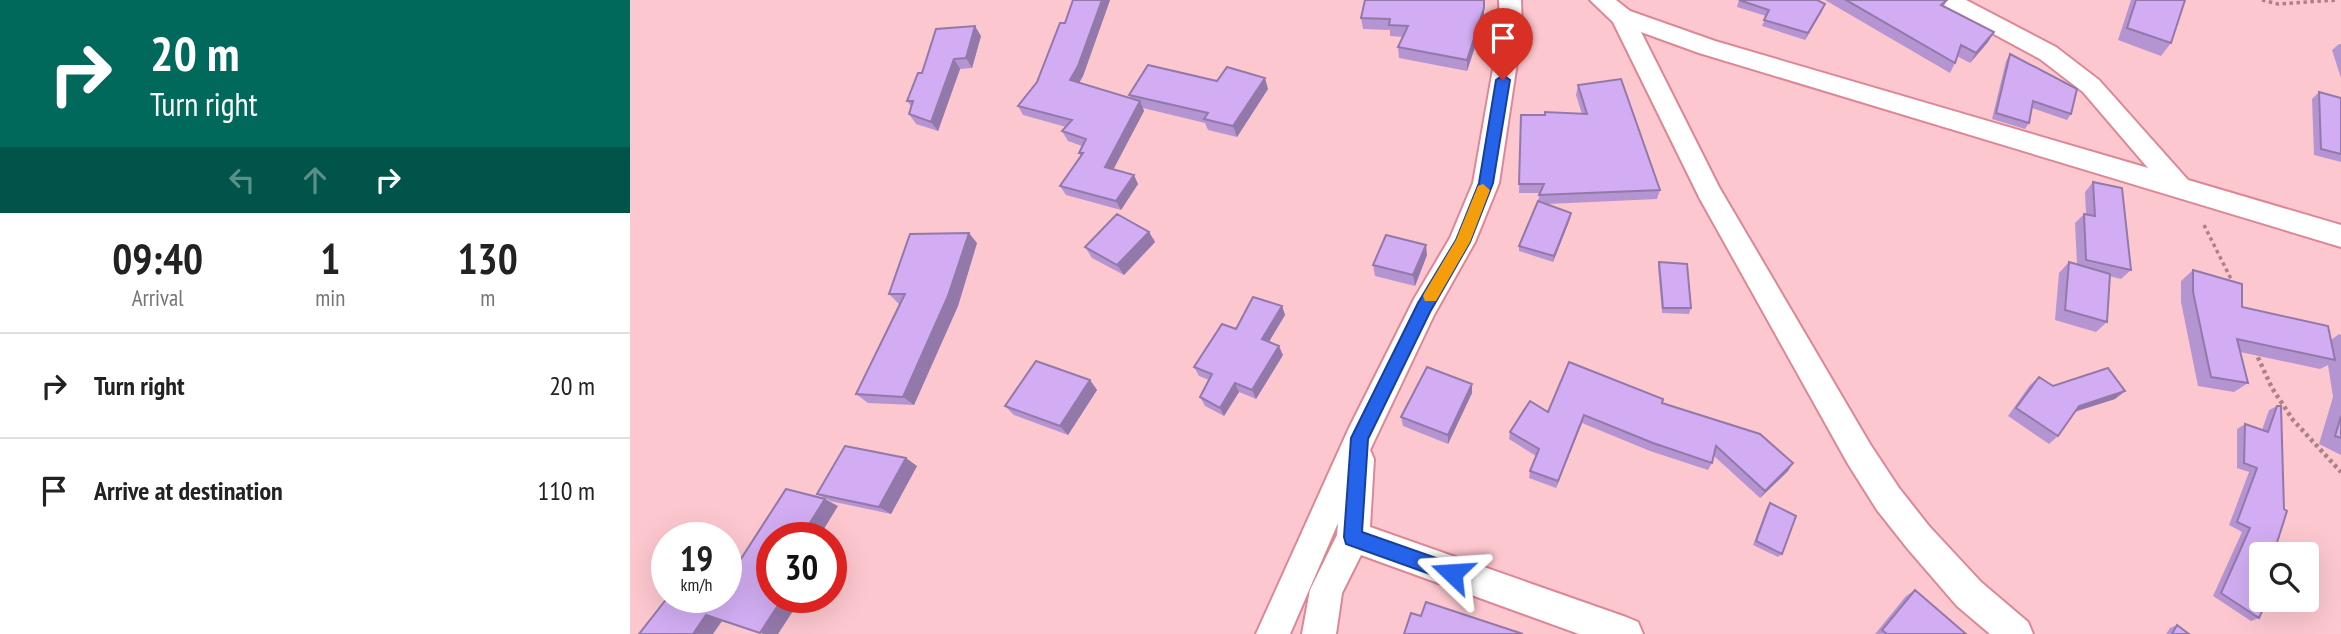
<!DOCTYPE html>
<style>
body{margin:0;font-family:"PT Sans Narrow",sans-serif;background:#f2f2f2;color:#222;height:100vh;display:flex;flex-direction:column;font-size:26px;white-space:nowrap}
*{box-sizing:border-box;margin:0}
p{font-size:23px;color:#767676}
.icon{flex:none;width:38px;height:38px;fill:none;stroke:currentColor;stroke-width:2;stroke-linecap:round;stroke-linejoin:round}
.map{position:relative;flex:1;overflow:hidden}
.panel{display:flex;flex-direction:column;background:#fff;width:630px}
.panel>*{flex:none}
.banner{background:#00695c;color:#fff;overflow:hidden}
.controls{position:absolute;left:1619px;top:542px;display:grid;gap:14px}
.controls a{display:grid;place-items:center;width:70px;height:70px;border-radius:7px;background:#fff;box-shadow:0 7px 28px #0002;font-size:35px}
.speed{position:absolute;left:21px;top:522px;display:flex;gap:14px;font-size:35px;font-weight:700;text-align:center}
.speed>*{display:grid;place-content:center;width:91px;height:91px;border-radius:50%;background:#fff;box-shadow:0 7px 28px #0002;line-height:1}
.speed small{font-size:18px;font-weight:400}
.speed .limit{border:10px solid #d22;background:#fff;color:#111}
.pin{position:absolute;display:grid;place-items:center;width:60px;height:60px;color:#fff;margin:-72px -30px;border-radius:50% 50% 50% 0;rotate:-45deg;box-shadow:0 0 7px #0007}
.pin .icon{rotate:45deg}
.me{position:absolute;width:77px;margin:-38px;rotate:290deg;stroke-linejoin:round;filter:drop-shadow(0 0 5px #0008)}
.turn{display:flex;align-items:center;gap:24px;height:147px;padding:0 35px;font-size:32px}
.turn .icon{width:91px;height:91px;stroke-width:2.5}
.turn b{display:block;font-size:49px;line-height:60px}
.lanes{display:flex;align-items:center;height:66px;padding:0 35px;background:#0003;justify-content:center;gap:35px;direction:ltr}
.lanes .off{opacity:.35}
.eta{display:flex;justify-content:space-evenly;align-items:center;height:119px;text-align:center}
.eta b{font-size:42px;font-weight:800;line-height:49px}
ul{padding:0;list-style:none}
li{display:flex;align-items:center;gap:21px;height:105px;padding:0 35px;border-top:2px solid #e0e0e0}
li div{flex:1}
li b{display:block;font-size:26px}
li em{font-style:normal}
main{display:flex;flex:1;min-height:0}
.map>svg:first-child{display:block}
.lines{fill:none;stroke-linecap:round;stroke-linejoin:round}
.street-casing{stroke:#dc8796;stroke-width:4}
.path-far1{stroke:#ad8087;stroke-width:3.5;stroke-dasharray:3.5 3.5;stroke-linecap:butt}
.path{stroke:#ad8087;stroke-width:4.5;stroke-dasharray:3.5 3.5;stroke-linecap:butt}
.street{fill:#fff;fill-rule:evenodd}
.wall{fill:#b595d1}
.shaded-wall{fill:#9379aa}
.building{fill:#d2adf3;stroke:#9379aa;stroke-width:2}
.route{fill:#2563eb;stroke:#184099;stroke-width:2}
.slow{fill:#f59e0b}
</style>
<main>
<section class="panel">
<div class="banner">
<div class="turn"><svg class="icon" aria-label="right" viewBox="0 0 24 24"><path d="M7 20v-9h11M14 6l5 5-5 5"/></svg><div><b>20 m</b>Turn right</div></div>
<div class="lanes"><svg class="icon off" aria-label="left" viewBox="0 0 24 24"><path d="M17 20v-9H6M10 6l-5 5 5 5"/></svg><svg class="icon off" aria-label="ahead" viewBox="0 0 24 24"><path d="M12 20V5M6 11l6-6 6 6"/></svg><svg class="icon" aria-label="right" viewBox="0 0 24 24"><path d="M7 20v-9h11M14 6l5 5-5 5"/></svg></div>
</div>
<div class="eta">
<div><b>09:40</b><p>Arrival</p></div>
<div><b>1</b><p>min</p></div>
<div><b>130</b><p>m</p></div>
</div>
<ul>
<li><svg class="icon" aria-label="right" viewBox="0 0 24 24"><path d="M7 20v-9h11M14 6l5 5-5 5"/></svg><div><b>Turn right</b></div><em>20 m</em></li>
<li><svg class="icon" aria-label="arrive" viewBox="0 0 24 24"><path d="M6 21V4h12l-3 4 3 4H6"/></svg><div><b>Arrive at destination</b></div><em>110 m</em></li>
</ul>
</section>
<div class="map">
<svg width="1711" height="634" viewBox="0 0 1711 634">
<rect width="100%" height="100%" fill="#fdc7cf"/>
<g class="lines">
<g class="street-casing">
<path id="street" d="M869,0H891L892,29L869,183L845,242L804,315L740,450L744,459L740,527L996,617L1008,622L1013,634H949L731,555L712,593L706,634H672L680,590L707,535L708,523L660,634H626L719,428L784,299L820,238L843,183L870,29Z
M960,0H986L1000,11L1085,41L1518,168L1453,92L1410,59L1310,5L1307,0H1336L1426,47L1469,80L1558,180L1711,225V247L1069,53L1011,32L1089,187L1240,444L1269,488L1299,526L1351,582L1398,622L1403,634H1360L1327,606L1277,548L1247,510L1218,464L1070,199L983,22Z"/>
</g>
<path class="path-far1" d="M1632,0L1648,4L1707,0
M1574,225L1604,285"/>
<path class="path" d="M1625,351L1642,388L1663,420L1711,472"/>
<use href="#street" class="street"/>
</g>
<path class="wall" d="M443,0H480L453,76L449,83L501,98L499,95L587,81L638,89L607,137L578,130L575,123L513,108L514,111L483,169L508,184L491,210L436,195L430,186L451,157L449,153L452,146L438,141L432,131L436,127L393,115L388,106L407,82L435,23Z
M854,0V20L837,71L769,58L768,47L773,37L760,36V30L733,29L731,18Z
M1109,0L1192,11L1175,40L1132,26L1136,16L1107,7Z
M1195,0H1317L1314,6L1364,32L1358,42L1340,63L1327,56L1325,63L1320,73Z
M1501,0H1555L1541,43L1531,56L1488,40Z
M351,36L342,68L330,69L308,131L286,124L279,114L281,106L277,101L292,73Z
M1709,44H1711V78L1702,50Z
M1380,54L1441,114L1437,120L1402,108L1399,123L1395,129L1362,119L1376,61Z
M948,85L1030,190L1027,199L917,204L941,213L940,219L923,262L889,251V246L908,201L910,193H889L891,115H915L952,114L946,95Z
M1689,92L1711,98V162L1684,155L1682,99Z
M1463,182L1501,270L1491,279L1479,276L1477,322L1466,332L1425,320L1429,273L1439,262L1447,265L1445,223L1454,214H1456L1455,192Z
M519,232L525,242L494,275L462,258L455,247Z
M347,243L328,306L284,405L238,403L226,394L269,304L259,294Z
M797,255L785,286L745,276L743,265Z
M1029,262L1061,308L1059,314L1032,313L1028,267Z
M1563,270L1612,307L1701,340L1709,334L1711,335V455L1689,444L1703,397L1698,365L1690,369L1610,352L1618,383L1604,392L1568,386L1551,302V281Z
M652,306L655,315L639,342L653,355L626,399L609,392L594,416L575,406L570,397L579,380L569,376L564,367L606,329Z
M1409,377L1423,386L1495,391L1485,399L1445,412L1428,436L1419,444L1378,416L1400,385Z
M460,380L467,390L438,435L384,415L375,406Z
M842,393L818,444L773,426L771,417Z
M1032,403L1158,471L1130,498L1084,456L1082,463L1078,470L1020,451L952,423L926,488L899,478L900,471L906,456L879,439L880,432L918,412Z
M1647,406L1631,555L1629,618L1621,621L1583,596L1612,532L1599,525L1619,472L1607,468V429L1615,424L1632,430L1639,410Z
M287,466L261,514L200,501L187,494Z
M1140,503L1152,554L1148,557L1123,545L1137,507Z
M1285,590L1336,634H1245L1276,596Z
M1547,625L1559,634H1536L1540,628Z"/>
<path class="shaded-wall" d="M472,0H480L453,76L445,90L440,80Z
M1195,4L1192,11L1175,40L1178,33Z
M854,8V20L837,71V60Z
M345,26L351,36L342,68L336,58Z
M1364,32L1358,42L1340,63L1346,53Z
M324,59L330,69L308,131L301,122Z
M635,78L638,89L607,137L603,126Z
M510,101L514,111L480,176L475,167Z
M504,175L508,184L491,210L486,201Z
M941,213L940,219L923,262L924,256Z
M519,232L525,242L494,275L487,265Z
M339,233L347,243L328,306L284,405L273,397Z
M796,245L797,255L785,286L783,275Z
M652,306L655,315L635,348L632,339Z
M649,346L653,355L626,399L622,390Z
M460,380L467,390L438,435L430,426Z
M605,383L609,392L594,416L590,408Z
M842,384V393L818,444V435Z
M1495,391L1485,399L1440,413L1449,406Z
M954,415L952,423L926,488L928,481Z
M276,458L287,466L261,514L249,507Z
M1163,463L1158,471L1130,498L1135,491Z
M195,499L208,506L189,537H171Z
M142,584V596L136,594Z
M152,599L167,605L148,634H134L130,633Z
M76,615L92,621L83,634H63Z"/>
<path class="building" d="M443,0H472L448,66L440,80L510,101L475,167L504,175L486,201L430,186L453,153H449L456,139L432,131L442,120L388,106L407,82L430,23H435Z
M735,0H854V8L837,60L768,47L778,26L759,25L760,19L731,18Z
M1109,0H1187L1195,4L1178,33L1134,20L1139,10Z
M1216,0H1317L1311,5L1364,32L1346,53L1331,45L1325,63Z
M1506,0H1555L1541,43L1497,28Z
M345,26L336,58L324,59L301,122L279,114L283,101H277L288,73H292L306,29Z
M1380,54L1447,89L1441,114L1403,101L1399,123L1366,113Z
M518,65L587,81L597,67L635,78L603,126L574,119L578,113L499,95Z
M991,79L1030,190L909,195L914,184H889L891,115H915V112L957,114L948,85Z
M1689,92L1711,98V154L1691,149Z
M1463,182L1492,188L1501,270L1456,260L1454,214L1465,216Z
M908,201L941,213L924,256L889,246Z
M487,214L519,232L487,265L455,247Z
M339,233L318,296L273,397L226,394L275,294H259L280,234Z
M756,235L796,245L783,275L743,265Z
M1029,262L1057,264L1061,308H1033Z
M1439,262L1480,274L1477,322L1435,310Z
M1563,270L1612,284V307L1698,326L1705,360L1607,339L1618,383L1581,377L1563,292Z
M623,297L652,306L632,339L649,346L622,390L605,383L590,408L570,397L582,374L564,367L592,324L606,329Z
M406,361L460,380L430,426L375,406Z
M939,362L1033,399L1032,403L1130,434L1163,463L1135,491L1086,446L1082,463L1023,443L954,415L928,481L900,471L909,449L880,432L900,401L918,412Z
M797,367L842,384L818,435L771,417Z
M1478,368L1495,391L1449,406L1428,436L1386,408L1409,377L1423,386Z
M1647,406H1651L1654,509L1657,511L1643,555H1631V600H1637L1629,618L1591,593L1620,528L1607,522L1627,468L1614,463L1615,424L1638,432Z
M1711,416V438L1705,436Z
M215,446L276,458L249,507L187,494Z
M156,489L195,499L171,537H142V584L136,594L142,595V597L152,599L130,633L76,615L63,634H9L38,597H57L81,606L87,597H96V582Z
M1140,503L1166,516L1152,554L1126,541Z
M1285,590L1336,634H1257L1252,630Z
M796,602L893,634H774L781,613L791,616Z
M1547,625L1559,634H1542Z"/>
<path class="route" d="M873,75L880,80L863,183L840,242L800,312L738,439L732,532L829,566L831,573L829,579L822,582L716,544L714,537L721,438L788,303L826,240L849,183L866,80Z"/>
<path class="slow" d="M853,184L860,190L840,242L806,301H795L793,296L795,292L826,240L848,186Z"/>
</svg>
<div class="controls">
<a><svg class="icon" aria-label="search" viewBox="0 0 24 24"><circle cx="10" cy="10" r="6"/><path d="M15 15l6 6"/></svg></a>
</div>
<div class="speed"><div>19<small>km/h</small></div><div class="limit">30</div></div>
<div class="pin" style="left:873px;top:80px;background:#d93025"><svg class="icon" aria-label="arrive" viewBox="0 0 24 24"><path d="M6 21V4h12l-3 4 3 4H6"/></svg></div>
<svg class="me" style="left:822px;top:573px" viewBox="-20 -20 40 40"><path d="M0-17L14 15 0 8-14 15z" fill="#2563eb" stroke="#fff" stroke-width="4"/></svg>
</div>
</main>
